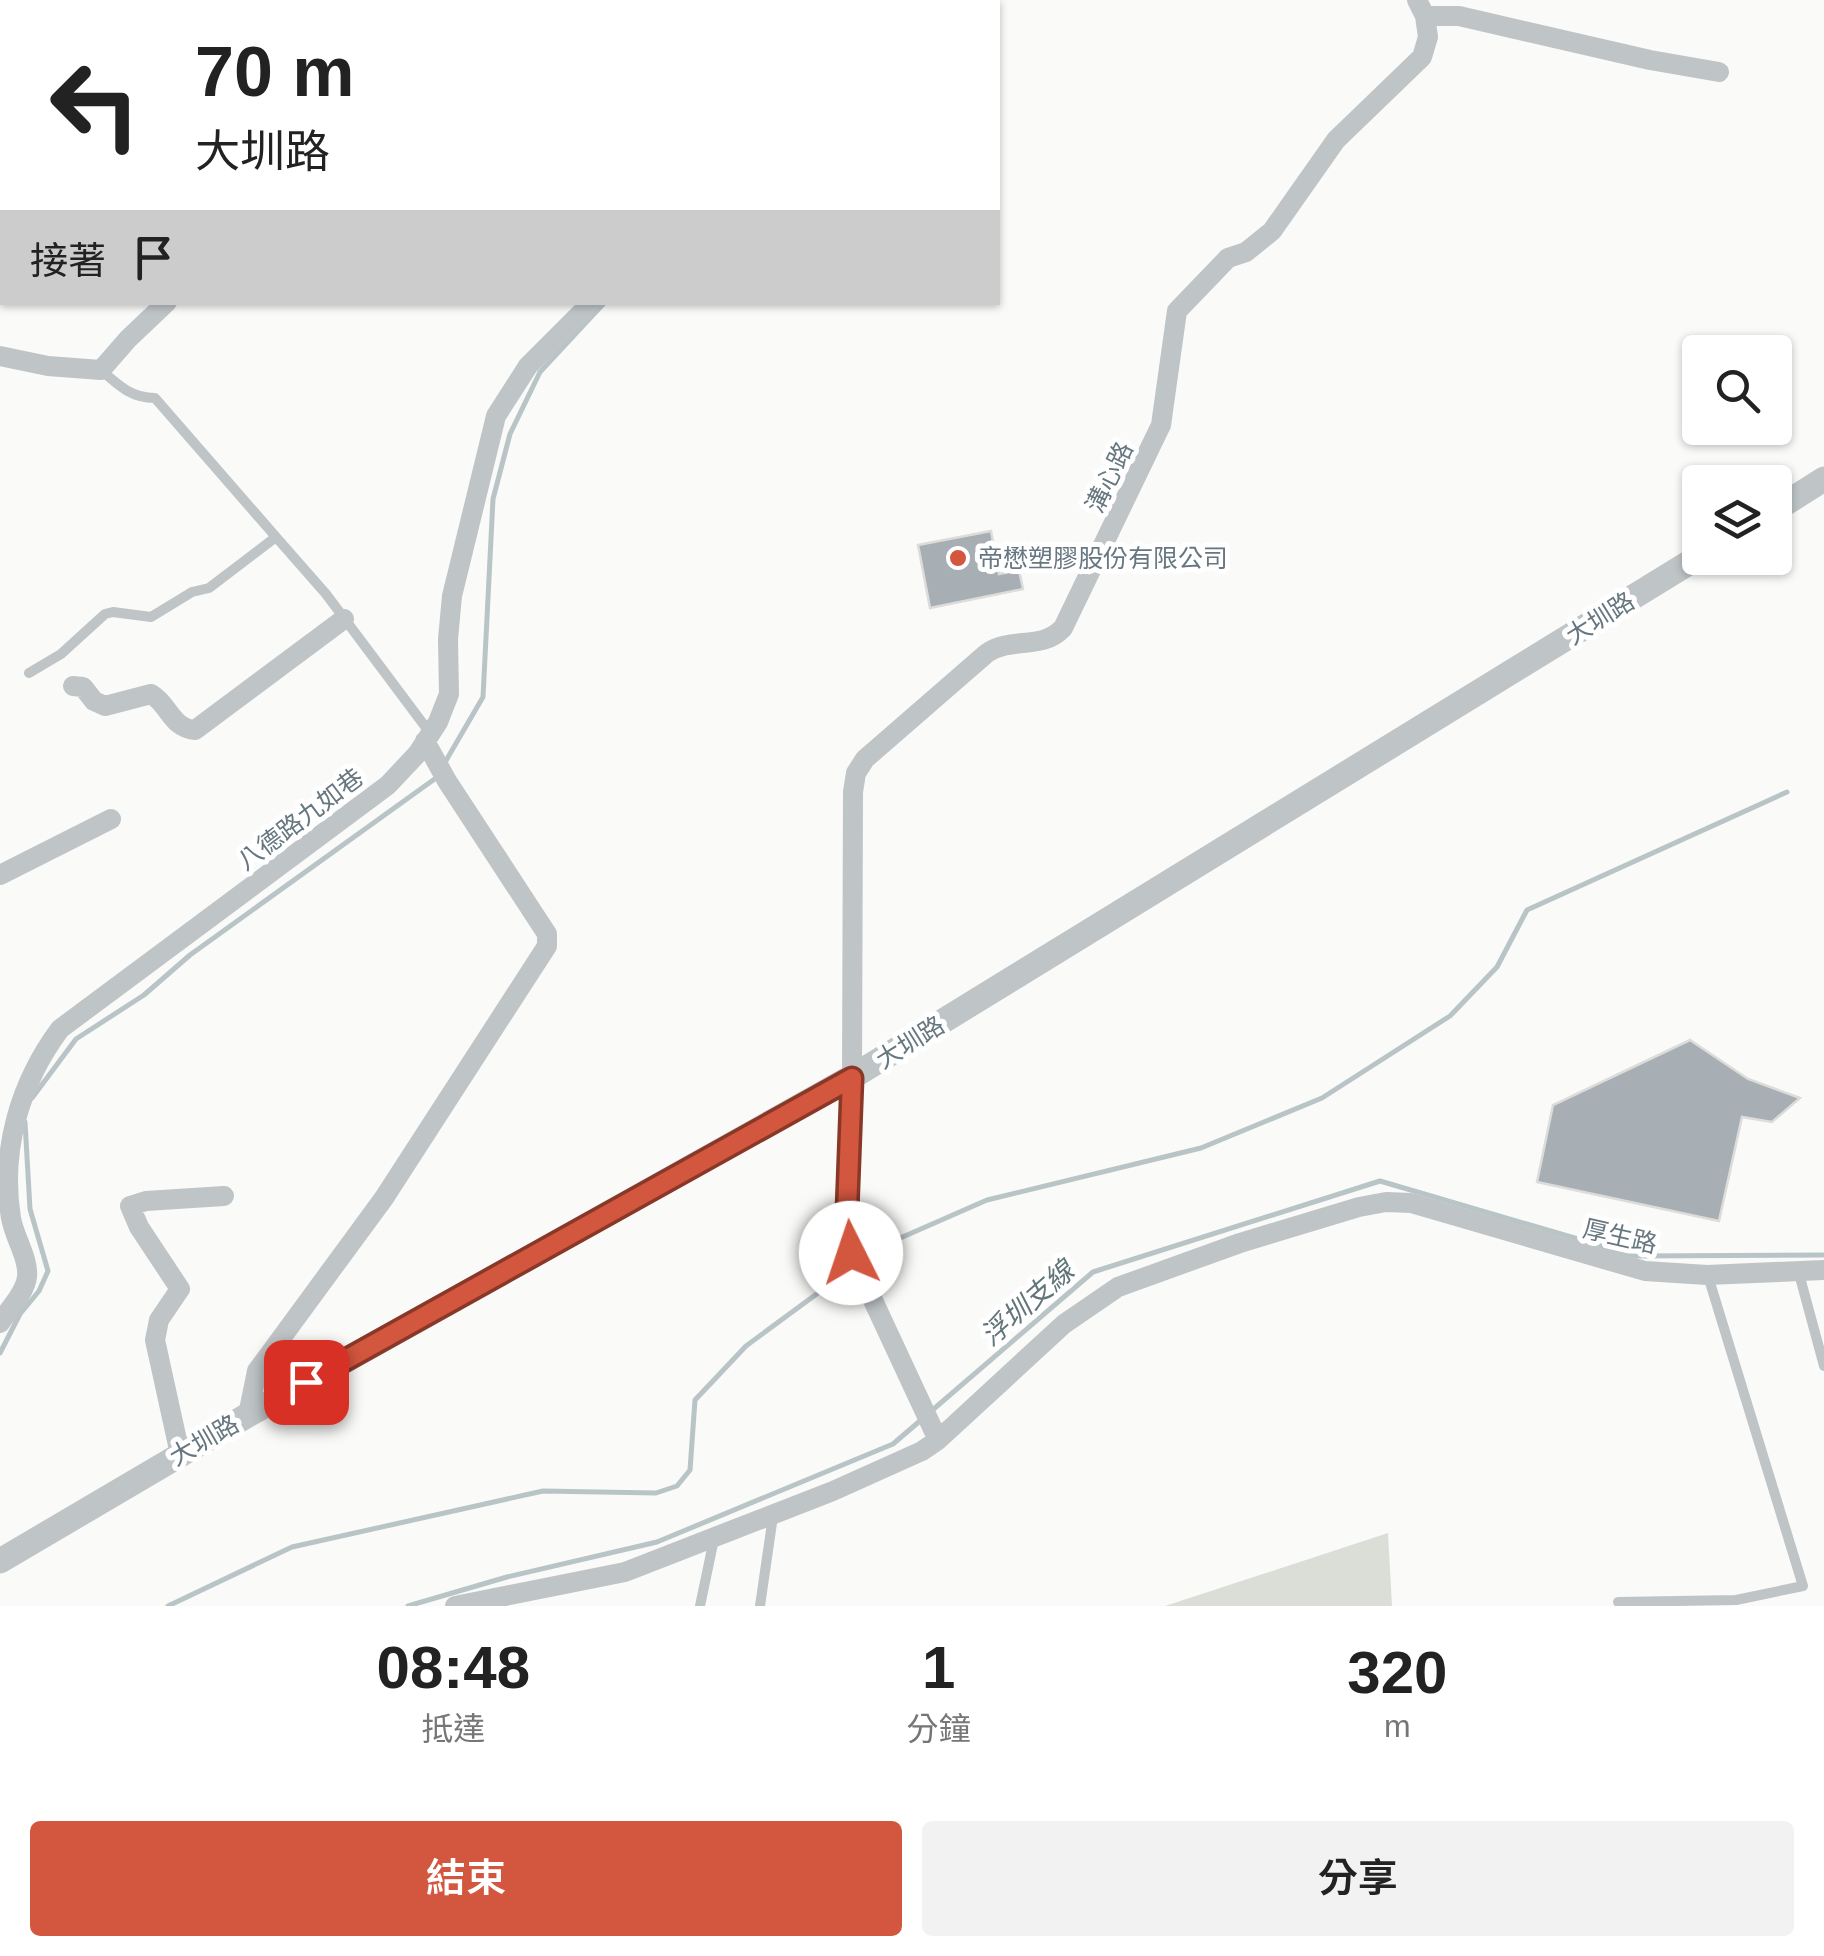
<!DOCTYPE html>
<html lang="zh-TW">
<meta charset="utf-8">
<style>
body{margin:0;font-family:Arial,"Noto Sans TC",sans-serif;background:#f2f2f2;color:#222;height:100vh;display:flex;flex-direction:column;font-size:38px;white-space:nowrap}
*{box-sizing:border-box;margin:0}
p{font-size:32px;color:#767676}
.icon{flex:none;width:55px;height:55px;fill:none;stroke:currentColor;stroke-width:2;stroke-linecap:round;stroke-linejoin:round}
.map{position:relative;height:1606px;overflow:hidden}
.drawer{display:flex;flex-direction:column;background:#fff;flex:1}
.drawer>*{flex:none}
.banner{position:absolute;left:0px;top:0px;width:1000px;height:305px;box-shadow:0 2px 8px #0004;background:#fff;color:#222;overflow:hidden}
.buttons{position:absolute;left:1682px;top:335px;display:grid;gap:20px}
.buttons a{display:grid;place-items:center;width:110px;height:110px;border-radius:10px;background:#fff;box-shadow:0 2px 8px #0004;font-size:50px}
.pin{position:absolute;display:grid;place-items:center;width:85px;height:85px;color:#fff;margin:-42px;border-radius:20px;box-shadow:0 5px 15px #0006}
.me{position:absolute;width:110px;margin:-55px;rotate:356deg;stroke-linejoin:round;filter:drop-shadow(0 0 8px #0008)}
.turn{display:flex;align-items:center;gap:35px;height:210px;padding:0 30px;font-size:45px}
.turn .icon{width:130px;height:130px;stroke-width:2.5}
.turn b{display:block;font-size:70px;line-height:85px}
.then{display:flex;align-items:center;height:95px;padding:0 30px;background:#0003;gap:20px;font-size:38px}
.eta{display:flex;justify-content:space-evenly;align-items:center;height:170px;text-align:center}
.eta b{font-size:60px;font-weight:600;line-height:70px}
.action{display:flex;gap:20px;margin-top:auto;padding:20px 30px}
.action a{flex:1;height:115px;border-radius:10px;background:#d3563e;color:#fff;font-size:40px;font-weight:600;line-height:115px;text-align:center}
.action a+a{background:#f2f2f2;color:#222}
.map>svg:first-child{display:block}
.green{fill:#daded7}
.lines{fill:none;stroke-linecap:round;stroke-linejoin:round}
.stream{stroke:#b9c4c7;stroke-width:5}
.building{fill:#a7afb4;stroke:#dcdcda;stroke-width:2.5}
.service{stroke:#bfc4c7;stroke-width:10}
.minor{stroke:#bfc4c7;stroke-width:20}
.tertiary{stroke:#bfc4c7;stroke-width:25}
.route-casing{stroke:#893828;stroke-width:25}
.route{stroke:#d3563e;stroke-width:18}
.poi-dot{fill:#d3563e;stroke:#fff;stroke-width:4}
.labels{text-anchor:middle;stroke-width:10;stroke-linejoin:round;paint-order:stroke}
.street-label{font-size:25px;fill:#677780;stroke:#fff}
.poi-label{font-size:25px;fill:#677780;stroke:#fff;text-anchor:start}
.water-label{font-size:28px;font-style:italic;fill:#627579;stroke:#fff}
</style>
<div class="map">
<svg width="1824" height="1606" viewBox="0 0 1824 1606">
<rect width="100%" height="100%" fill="#fafaf8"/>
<path class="green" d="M1388,1533L1392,1606H1165Z"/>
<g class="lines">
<path class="stream" d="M853,0L854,2
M444,764L483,697L493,499L510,434L540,372L605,302
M32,1098L76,1039L144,995L190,955L436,778
M861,1262L898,1239L987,1200L1201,1148L1322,1098L1450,1016L1497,967L1527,910L1787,792
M0,1353L20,1314L39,1291L48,1271L30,1209L25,1122
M929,1413L1093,1272L1380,1181L1636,1256L1824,1255
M168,1606L292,1547L543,1491L656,1493L677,1486L690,1470L695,1400L746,1346L852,1268
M408,1606L507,1577L657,1542L893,1444L921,1420"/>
</g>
<path class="building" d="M991,531L999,574L1019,570L1023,589L930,608L918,545Z
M1690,1040L1748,1079L1800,1098L1772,1122L1742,1117L1719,1221L1537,1182L1553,1105Z"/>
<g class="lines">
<path class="service" d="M276,537L326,594L430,733
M29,673L61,654L105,614L113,612L151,617L192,592L209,588L276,537L155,398C131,398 118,385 101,370
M1798,1270L1824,1366
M1618,1602L1736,1600L1803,1586L1708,1276
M700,1606L714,1539
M760,1606L773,1516"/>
<path class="minor" d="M819,0V2
M367,2L368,0
M1425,16H1459L1650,60L1719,72
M0,356L48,366L101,370L128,339L167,302
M73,686L83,687L94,701L105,706L151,694C169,704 171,728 195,730L344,619
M0,875L111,819
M0,1323C9,1309 25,1293 27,1277C29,1258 14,1237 11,1218C0,1150 20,1083 60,1029L388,785L418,753L438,722L449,694L448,639L452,596L496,416L528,366L592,302
M248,1415L257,1371L384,1198L547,946V934L447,781L425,741
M938,1440L851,1253L847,1211L852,1077L853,792L856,773L865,759L987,653C1013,636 1041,651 1063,628L1161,425L1177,311L1228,258L1246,252L1272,231L1336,140L1422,57L1428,37L1425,16L1417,0
M180,1454L155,1340L159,1320L180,1289L139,1227L130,1206L146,1201L224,1196
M455,1606L625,1572L833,1491L922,1451L938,1440L1064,1324L1118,1287L1240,1243L1359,1207L1386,1202L1411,1203L1645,1271L1707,1275L1824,1270"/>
<path class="tertiary" d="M1775,510L1824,479
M0,1561L248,1415L852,1077L1700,556"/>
</g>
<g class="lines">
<g class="route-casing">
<path id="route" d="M306,1382L852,1078L847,1211L851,1253"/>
</g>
<use href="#route" class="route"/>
</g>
<circle class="poi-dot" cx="958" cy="558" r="10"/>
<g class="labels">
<g class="street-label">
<text transform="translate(1109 477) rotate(-64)" y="9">溝心路</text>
<text transform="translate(1600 618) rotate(-32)" y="9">大圳路</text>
<text transform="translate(300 819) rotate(-37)" y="9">八德路九如巷</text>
<text transform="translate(910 1042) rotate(-32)" y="9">大圳路</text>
<text transform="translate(1620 1236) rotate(13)" y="9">厚生路</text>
<text transform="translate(204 1440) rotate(-30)" y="9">大圳路</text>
</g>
<g class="poi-label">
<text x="978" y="567">帝懋塑膠股份有限公司</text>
</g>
<g class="water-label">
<text transform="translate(1027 1303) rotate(-41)" y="10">浮圳支線</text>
</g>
</g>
</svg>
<div class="buttons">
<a><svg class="icon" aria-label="search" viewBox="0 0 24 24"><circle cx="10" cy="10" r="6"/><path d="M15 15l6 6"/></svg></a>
<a><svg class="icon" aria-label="layers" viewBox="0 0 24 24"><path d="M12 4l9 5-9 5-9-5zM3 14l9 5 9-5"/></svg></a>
</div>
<div class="pin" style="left:306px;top:1382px;background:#d93025"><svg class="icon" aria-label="arrive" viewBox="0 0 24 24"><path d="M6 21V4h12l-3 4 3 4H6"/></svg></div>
<svg class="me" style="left:851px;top:1253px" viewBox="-20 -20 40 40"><circle r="19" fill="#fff"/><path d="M0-13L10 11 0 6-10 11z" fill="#d3563e"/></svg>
<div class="banner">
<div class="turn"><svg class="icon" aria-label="left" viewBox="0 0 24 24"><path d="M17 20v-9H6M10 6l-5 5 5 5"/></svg><div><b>70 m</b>大圳路</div></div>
<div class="then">接著<svg class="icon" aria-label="arrive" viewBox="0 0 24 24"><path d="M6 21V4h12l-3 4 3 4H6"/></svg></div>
</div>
</div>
<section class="drawer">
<div class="eta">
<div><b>08:48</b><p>抵達</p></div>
<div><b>1</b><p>分鐘</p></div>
<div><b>320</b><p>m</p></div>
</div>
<div class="action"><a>結束</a><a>分享</a></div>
</section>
